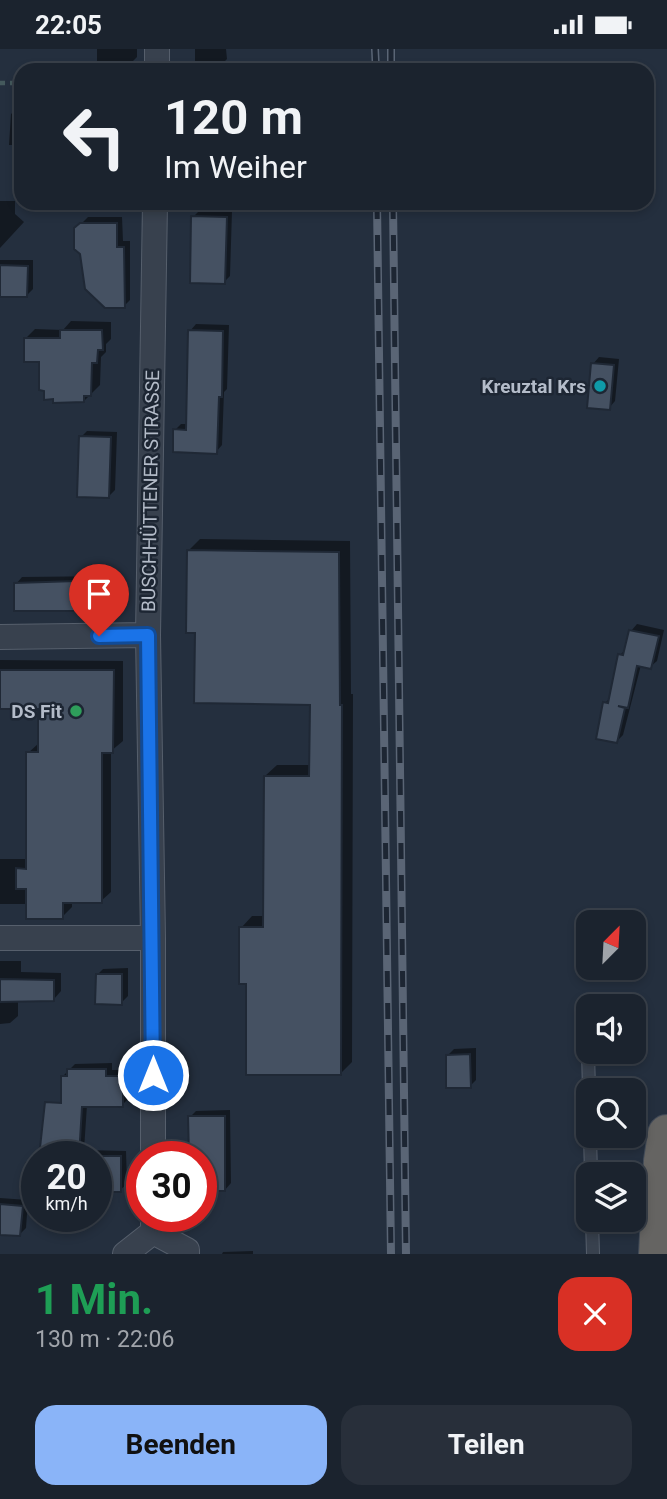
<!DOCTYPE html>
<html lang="de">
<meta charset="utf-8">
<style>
body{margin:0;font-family:Roboto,sans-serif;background:#282f3a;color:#f1f3f6;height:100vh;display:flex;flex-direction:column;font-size:26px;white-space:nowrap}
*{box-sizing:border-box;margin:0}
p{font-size:23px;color:#a0a4aa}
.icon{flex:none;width:38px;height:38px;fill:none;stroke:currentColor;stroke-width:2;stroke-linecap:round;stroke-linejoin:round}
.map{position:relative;height:1205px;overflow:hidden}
.sheet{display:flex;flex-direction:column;background:#1b232e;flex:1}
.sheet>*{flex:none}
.banner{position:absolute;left:14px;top:14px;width:640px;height:147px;border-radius:21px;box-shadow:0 4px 10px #0003,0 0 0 2px #39404a;background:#1b232e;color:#f1f3f6;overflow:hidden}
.needle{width:46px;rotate:24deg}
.tools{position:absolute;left:576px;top:861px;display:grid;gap:14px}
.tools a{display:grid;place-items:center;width:70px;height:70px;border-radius:14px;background:#1b232e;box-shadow:0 4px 10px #0003,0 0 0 2px #39404a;font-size:35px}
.speed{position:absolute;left:21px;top:1092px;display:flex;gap:14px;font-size:35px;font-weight:700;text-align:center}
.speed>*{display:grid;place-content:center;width:91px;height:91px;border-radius:50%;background:#1b232e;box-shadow:0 4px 10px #0003,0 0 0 2px #39404a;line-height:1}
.speed small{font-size:18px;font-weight:400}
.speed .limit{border:10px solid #d22;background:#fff;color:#111}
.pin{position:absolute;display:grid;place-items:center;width:60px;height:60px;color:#fff;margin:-72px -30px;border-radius:50% 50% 50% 0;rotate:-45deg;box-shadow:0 0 7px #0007}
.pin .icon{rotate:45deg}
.me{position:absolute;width:77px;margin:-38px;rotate:0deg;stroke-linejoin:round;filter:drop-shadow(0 0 5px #0008)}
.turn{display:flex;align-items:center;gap:24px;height:147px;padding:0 35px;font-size:32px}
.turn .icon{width:91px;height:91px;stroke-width:2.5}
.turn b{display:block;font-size:49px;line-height:60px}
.round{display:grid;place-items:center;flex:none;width:74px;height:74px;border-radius:21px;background:#282f3a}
.head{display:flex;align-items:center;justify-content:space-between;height:119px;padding:0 35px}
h1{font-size:42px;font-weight:700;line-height:52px;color:#1e9e55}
.action{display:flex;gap:14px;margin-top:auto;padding:14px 35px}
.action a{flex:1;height:80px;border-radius:21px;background:#8ab4f8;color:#111;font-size:28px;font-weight:700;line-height:80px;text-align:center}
.action a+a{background:#282f3a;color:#f1f3f6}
.status{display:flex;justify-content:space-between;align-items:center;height:49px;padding:0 35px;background:#1b232e;direction:ltr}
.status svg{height:19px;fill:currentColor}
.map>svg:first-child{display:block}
.shadow{fill:#0007}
.building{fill:#455162;stroke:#1f2835;stroke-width:2}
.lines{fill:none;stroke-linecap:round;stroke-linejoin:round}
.service-casing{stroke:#565f6c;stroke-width:14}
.minor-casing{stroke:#565f6c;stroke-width:26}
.trunk-casing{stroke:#434c59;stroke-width:40}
.path{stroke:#44595c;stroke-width:4.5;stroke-dasharray:5 5;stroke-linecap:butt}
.service{stroke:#38414e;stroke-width:12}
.minor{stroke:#38414e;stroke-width:24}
.trunk{stroke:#656462;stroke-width:38}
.rail-casing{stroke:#5a6575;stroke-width:8}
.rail{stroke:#1d2633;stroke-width:5;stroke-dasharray:16;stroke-linecap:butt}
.route-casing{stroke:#114b97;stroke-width:18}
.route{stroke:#1a73e8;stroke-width:12}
.culture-dot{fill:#0f9aa8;stroke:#1d2633;stroke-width:2.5}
.leisure-dot{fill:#2e9e5b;stroke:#1d2633;stroke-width:2.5}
.labels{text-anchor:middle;stroke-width:5;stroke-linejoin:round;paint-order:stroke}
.poi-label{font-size:19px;font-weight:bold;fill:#b4bcc9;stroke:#1d2633;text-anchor:end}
.street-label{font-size:19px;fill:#b4bcc9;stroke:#1d2633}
</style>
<div class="status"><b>22:05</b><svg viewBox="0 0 49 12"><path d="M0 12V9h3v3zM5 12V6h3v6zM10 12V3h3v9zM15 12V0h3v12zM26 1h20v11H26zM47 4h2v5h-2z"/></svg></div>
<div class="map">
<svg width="667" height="1205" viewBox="0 0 667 1205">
<rect width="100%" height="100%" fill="#242f3e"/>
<path class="shadow" d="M97,0H137V8L129,16H97Z
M195,0H226L227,10L224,13H195Z
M21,56V96H9L11,65Z
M0,152H15V165L24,173L0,199Z
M199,162H232L230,227L224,233L193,168Z
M88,168H122L123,192H130V251L124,257L76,180Z
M0,211H33V240L26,247L0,246Z
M71,272L111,273V290L106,295V303L101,308L100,336L84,352L41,311L25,290L35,280L63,281Z
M196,275L229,276L227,340L224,343L222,396L216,403L175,381L181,375H188L190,282Z
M599,308L619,310L615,352L609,359L593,315Z
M87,382L117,383L115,441L109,447L81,388Z
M200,490L350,492L351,645H353L352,1013L340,1025L248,933L241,879L252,867H264L265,727L277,716H311V654L196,582L188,502Z
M114,527L113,554L107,561L16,535L22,528Z
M637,575L664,581L657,612L650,618L641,616L623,686L617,692L605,654L611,648L620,606L627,599L631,582Z
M0,611L123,612V692L111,702V843L101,852H72V858L62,868L28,855H0V810H28V704L39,694L40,659L0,658Z
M0,912H21V923L61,924V942L54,950L18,951V967L10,974L0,975Z
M128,919V947L121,954L97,926L103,920Z
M476,999V1031L470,1037L448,1006L454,1000Z
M112,1014V1021H128V1050L122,1056H87L84,1101L126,1102L127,1135L120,1141L96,1108H41L63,1081V1027L75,1015Z
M230,1061L231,1134L225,1141L201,1108L190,1068L196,1062Z
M31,1108L37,1109V1143L22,1142L25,1114Z
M0,1149L28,1151L26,1179L19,1186L0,1184Z
M253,1202V1205H222L223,1203Z"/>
<path class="building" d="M191,167L227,168L225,235L190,234Z
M80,174H117V198H124L125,259H105L85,240L80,205L74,200V179Z
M0,216L28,217L27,248H0Z
M60,281H102L103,301H98L97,314H92L91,347H84V353L53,354V350L44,351V342L39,341V313H24V289H60Z
M188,281L223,282L222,348H219L217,405L173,403V380L186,381Z
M591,314L614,316L610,361L587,359Z
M79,387L111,388L109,449L77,448Z
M187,501L339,503L340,656H342L341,1026H246V935H239V878H263L264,727H309L310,656L194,654L195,584H186Z
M77,532L108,533L107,562H14V534Z
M629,581L659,587L651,620L637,617L628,659L618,657L625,659L617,694L596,690L603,653L608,654L618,605L623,606Z
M0,621H114L113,704H102V854H63V870H26V840H16V819L26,820V703H38V660H0Z
M122,925V956L95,955L96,925Z
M0,930L54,931V952L0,953Z
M470,1005L471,1039H446V1006Z
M67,1020H106V1027H123V1058H82L79,1108H39L45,1053L61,1054V1027H67Z
M188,1067H225V1142H201V1108H189Z
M96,1107H121V1143H96Z
M0,1155L23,1157L20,1187L0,1186Z"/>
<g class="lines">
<g class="service-casing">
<path id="service" d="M588,980V1000
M588,1003L589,1041
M590,1087L591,1125
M592,1171L593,1205"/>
</g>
<g class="minor-casing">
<path id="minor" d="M157,21V0
M0,588L148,586
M0,889H153
M153,1108V889L148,586L155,154
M153,1183L187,1201V1205
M125,1205L153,1183V1167"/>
</g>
<g class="trunk-casing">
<path id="trunk" d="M658,1205L663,1112L667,1085"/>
</g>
<path class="path" d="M0,34H21"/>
<use href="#service" class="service"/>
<use href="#minor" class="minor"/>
<use href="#trunk" class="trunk"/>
<g class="rail-casing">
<path id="rail" d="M375,0L376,21
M391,0V21
M377,154L391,1205
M393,154L406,1205"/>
</g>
<use href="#rail" class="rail"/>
</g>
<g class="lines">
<g class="route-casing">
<path id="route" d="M99,587L148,586L153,1026"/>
</g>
<use href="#route" class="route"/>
</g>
<circle class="culture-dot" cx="600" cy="337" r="7"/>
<circle class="leisure-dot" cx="76" cy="662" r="7"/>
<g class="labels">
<g class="poi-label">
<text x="586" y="344">Kreuztal Krs</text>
<text x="62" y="669">DS Fit</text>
</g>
<g class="street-label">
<text transform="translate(150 442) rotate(-89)" y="7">BUSCHHÜTTENER STRASSE</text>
</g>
</g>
</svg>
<div class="tools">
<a><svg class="needle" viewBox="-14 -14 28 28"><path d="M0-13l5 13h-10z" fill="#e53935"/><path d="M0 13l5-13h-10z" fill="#a0a4aa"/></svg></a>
<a><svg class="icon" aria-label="sound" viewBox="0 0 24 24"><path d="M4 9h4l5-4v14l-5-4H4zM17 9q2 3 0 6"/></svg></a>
<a><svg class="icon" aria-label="search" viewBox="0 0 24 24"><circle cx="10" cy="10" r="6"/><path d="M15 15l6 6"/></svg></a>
<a><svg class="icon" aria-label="layers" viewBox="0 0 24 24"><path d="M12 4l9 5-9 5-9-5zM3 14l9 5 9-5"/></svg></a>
</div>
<div class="speed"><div>20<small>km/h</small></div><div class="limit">30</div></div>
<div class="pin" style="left:99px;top:587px;background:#d93025"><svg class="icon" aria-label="arrive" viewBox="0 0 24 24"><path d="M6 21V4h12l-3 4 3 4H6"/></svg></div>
<svg class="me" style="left:153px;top:1026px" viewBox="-20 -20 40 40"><circle r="17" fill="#1a73e8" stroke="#fff" stroke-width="3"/><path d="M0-11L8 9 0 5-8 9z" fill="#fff"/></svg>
<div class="banner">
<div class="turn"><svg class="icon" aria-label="left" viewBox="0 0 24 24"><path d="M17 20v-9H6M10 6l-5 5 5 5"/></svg><div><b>120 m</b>Im Weiher</div></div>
</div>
</div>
<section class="sheet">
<div class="head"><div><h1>1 Min.</h1><p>130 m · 22:06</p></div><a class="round" style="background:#d93025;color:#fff"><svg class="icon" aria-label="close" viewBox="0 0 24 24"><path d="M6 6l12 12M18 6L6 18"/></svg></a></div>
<div class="action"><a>Beenden</a><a>Teilen</a></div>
</section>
